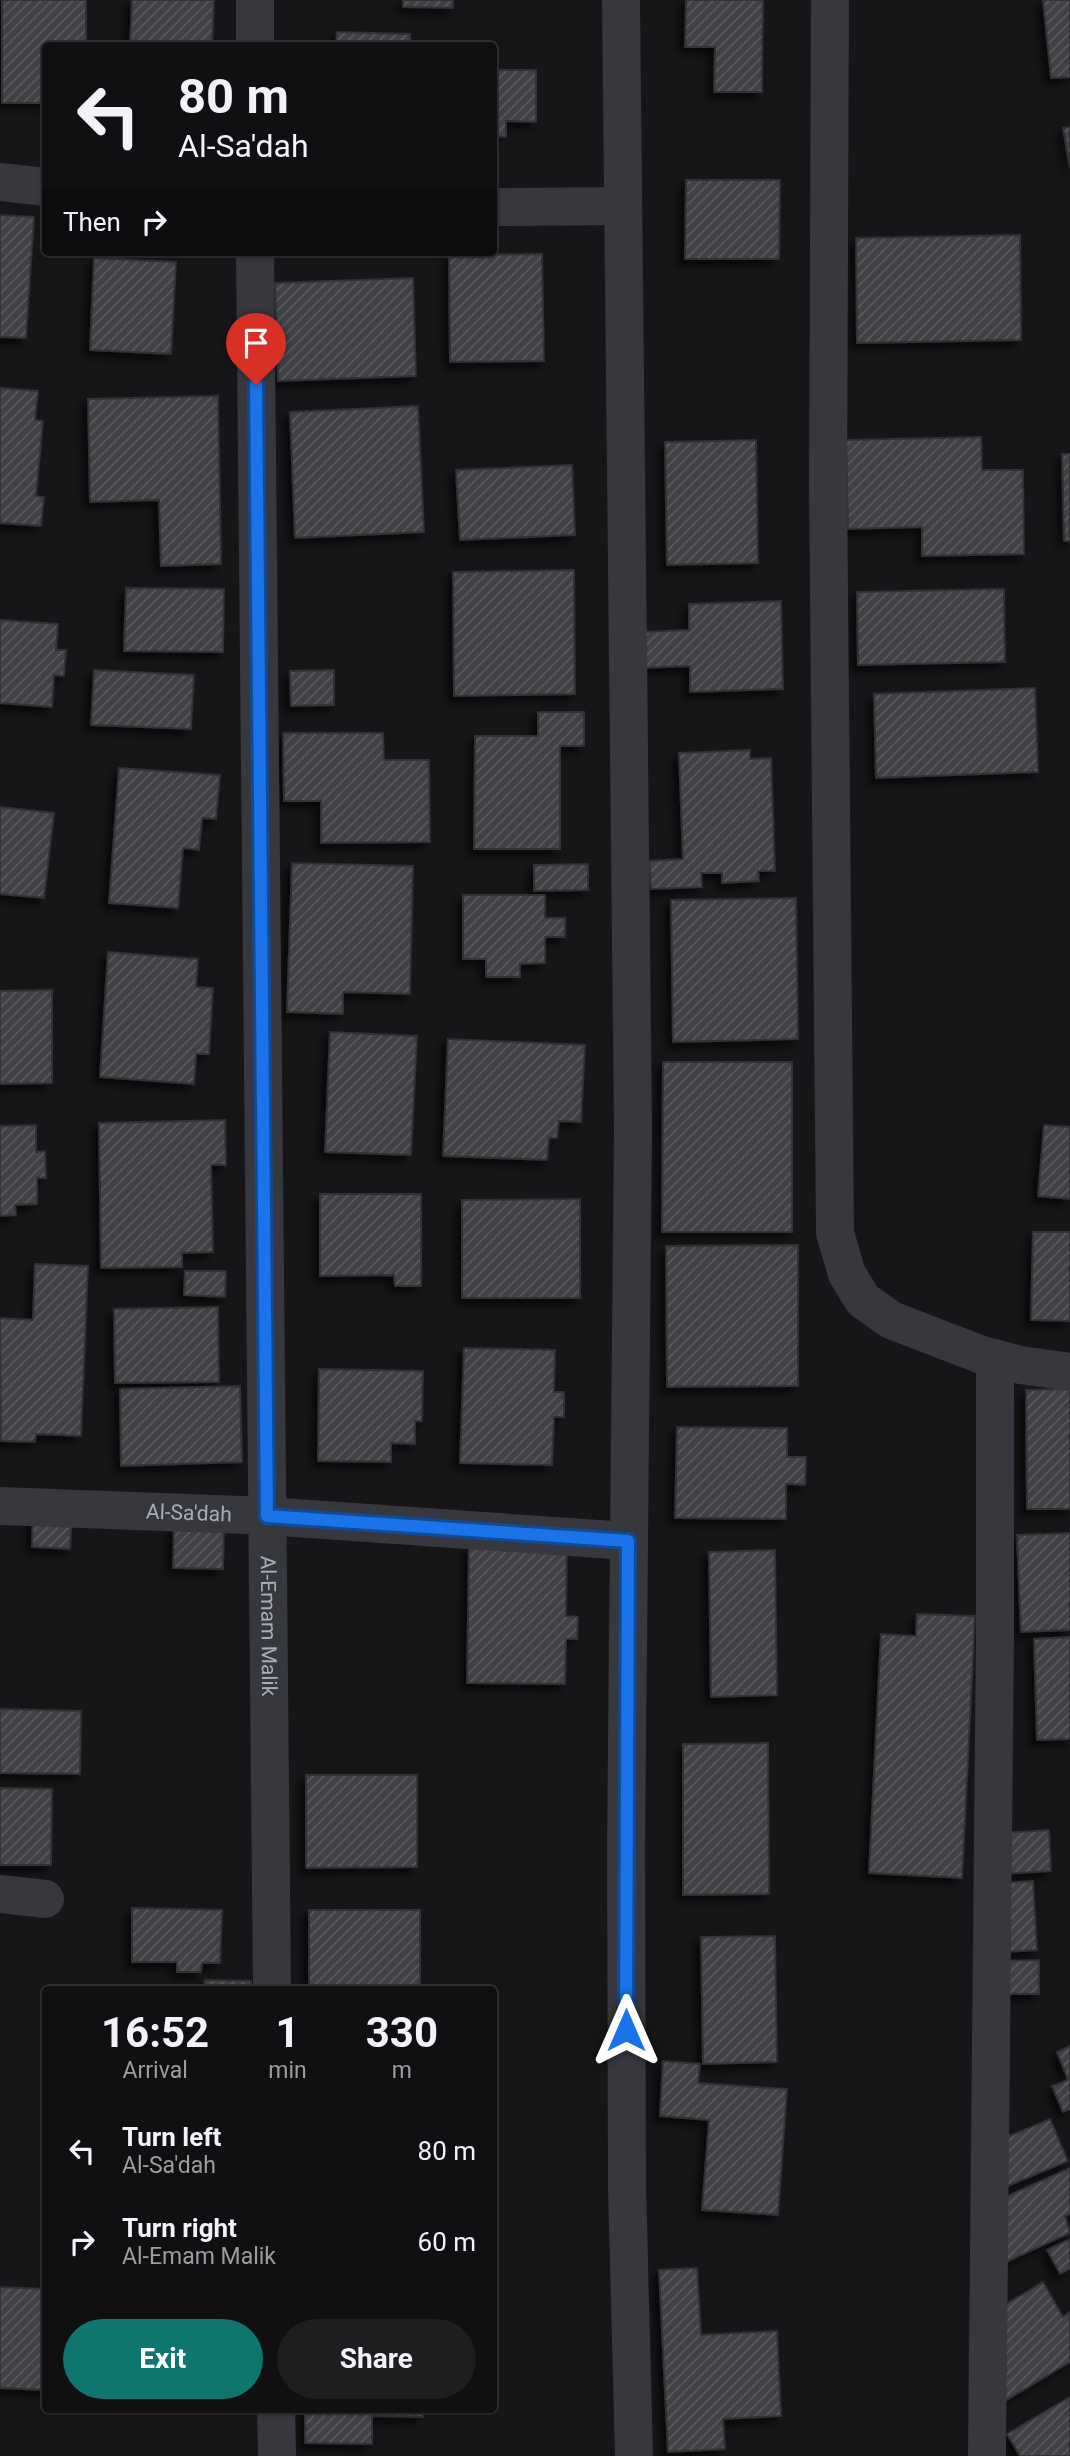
<!DOCTYPE html>
<style>
body{margin:0;font-family:Roboto,sans-serif;background:#1e1e20;color:#f1f3f6;height:100vh;display:flex;flex-direction:column;font-size:26px;white-space:nowrap}
*{box-sizing:border-box;margin:0}
p{font-size:23px;color:#9c9d9f}
.icon{flex:none;width:38px;height:38px;fill:none;stroke:currentColor;stroke-width:2;stroke-linecap:round;stroke-linejoin:round}
.map{position:relative;flex:1;overflow:hidden}
.side{position:absolute;left:42px;top:1986px;width:455px;height:427px;display:flex;flex-direction:column;background:#101012;border-radius:7px;box-shadow:0 2px 5px #0004,0 0 0 2px #303032}
.side>*{flex:none}
.banner{position:absolute;left:42px;top:42px;width:455px;height:214px;border-radius:7px;box-shadow:0 2px 5px #0004,0 0 0 2px #303032;background:#101012;color:#f1f3f6;overflow:hidden}
.pin{position:absolute;display:grid;place-items:center;width:60px;height:60px;color:#fff;margin:-72px -30px;border-radius:50% 50% 50% 0;rotate:-45deg;box-shadow:0 0 7px #0007}
.pin .icon{rotate:45deg}
.me{position:absolute;width:77px;margin:-38px;rotate:0deg;stroke-linejoin:round;filter:drop-shadow(0 0 5px #0008)}
.turn{display:flex;align-items:center;gap:24px;height:147px;padding:0 21px;font-size:32px}
.turn .icon{width:91px;height:91px;stroke-width:2.5}
.turn b{display:block;font-size:49px;line-height:60px}
.then{display:flex;align-items:center;height:66px;padding:0 21px;background:#0003;gap:14px;font-size:26px}
.eta{display:flex;justify-content:space-evenly;align-items:center;height:119px;text-align:center}
.eta b{font-size:42px;font-weight:700;line-height:49px}
.button{display:flex;gap:14px;margin-top:auto;padding:14px 21px}
.button a{flex:1;height:80px;border-radius:42px;background:#0f766e;color:#fff;font-size:28px;font-weight:700;line-height:80px;text-align:center}
.button a+a{background:#1e1e20;color:#f1f3f6}
ul{padding:0;list-style:none}
li{display:flex;align-items:center;gap:21px;height:91px;padding:0 21px}
li div{flex:1}
li b{display:block;font-size:26px}
li em{font-style:normal}
.map>svg:first-child{display:block}
.building{fill:url(#building-hatch);stroke:#303034;stroke-width:2;filter:url(#shadow)}
.lines{fill:none;stroke-linecap:round;stroke-linejoin:round}
.street{stroke:#37383d;stroke-width:38}
.route-casing{stroke:#114b97;stroke-width:18}
.route{stroke:#1a73e8;stroke-width:12}
.labels{text-anchor:middle;stroke-width:5;stroke-linejoin:round;paint-order:stroke}
.street-label{font-size:21px;fill:#a8adb8;stroke:#111113}
</style>
<div class="map">
<svg width="1070" height="2456" viewBox="0 0 1070 2456">
<defs>
<pattern id="building-hatch" width="6" height="6" patternUnits="userSpaceOnUse" patternTransform="scale(1.75)"><rect width="6" height="6" fill="#404145"/><path d="M-1 1l2-2M0 6l6-6M5 7l2-2" fill="none" stroke="#595a5e"/></pattern>
<filter id="shadow"><feDropShadow dx="-6" dy="6" stdDeviation="3.5" flood-color="#0009"/></filter>
</defs>
<rect width="100%" height="100%" fill="#161618"/>
<path class="building" d="M2,0H86V46H46V103H2Z
M132,0H214L212,46H130Z
M403,0H453V8L403,7Z
M686,0H763L762,92H714L715,47H685Z
M1043,0H1070V77L1051,78Z
M337,32L410,34V46H336Z
M494,70H536V122L506,121V137L494,136Z
M1070,127V168L1063,128Z
M686,180H780L779,259H685Z
M0,215L34,217L26,338L0,337Z
M1020,235L1021,340L857,343L856,238Z
M542,254L544,361L450,362L449,255Z
M94,258L176,262L171,354L90,350Z
M413,278L416,376L278,381L275,283Z
M0,388L38,391L35,420L43,421L36,496L44,497L41,526L0,523Z
M218,396L221,564L161,566L159,500L90,502L88,399Z
M418,406L424,532L295,538L290,412Z
M981,437L982,470H1023L1024,554L922,556V527L848,529L846,440Z
M756,440L758,563L667,565L665,442Z
M1062,454H1070V541H1064Z
M572,465L575,535L460,540L456,470Z
M574,570L575,694L454,696L453,572Z
M126,588L224,589L223,652L124,651Z
M1004,589L1005,662L858,665L857,592Z
M781,601L783,689L690,692V666L641,668V632L689,630V604Z
M0,620L58,624L56,650H66L64,676L54,675L52,707L0,703Z
M94,670L194,675L191,729L91,725Z
M334,670V705L291,706L290,671Z
M1035,688L1038,772L876,778L874,694Z
M538,712H584V746H560V849H474L475,736H538Z
M283,733H383L384,760H429L430,842L321,843V801H284Z
M750,750V759L771,758L775,871H758L759,881L722,883V873H701L702,887L651,889L649,861L683,859L679,753Z
M119,768L220,775L216,819L202,818L199,850L183,848L178,908L109,903Z
M0,807L54,813L44,898L0,894Z
M292,863L413,866L410,994L343,992V1014L287,1012Z
M588,864V890L534,891V865Z
M463,895H545V918H565V937H545V963L520,964V977H486V959H463Z
M796,898L798,1039L673,1042L671,900Z
M108,952L198,959L196,987L213,988L209,1054H196L194,1084L100,1077Z
M52,990V1083L0,1084V991Z
M330,1032L417,1036L411,1155L325,1152Z
M448,1039L585,1045L581,1122L559,1121L557,1138H549L547,1160L443,1156Z
M663,1062H792V1232H662Z
M225,1120L226,1165H211L213,1252L182,1253V1267L101,1268L99,1123Z
M36,1125V1152L45,1151L46,1178H37V1204L15,1205L16,1215L0,1216V1126Z
M1044,1125L1070,1127V1199L1038,1196Z
M320,1194H421V1286H395L394,1275L320,1276Z
M580,1199V1298H462V1200Z
M1033,1232H1070V1321L1031,1320Z
M798,1245V1386L667,1387L666,1246Z
M35,1264L88,1266L81,1436L36,1434L35,1442L1,1441L0,1318L33,1320Z
M185,1271H226L225,1297L184,1295Z
M218,1307L219,1382L115,1383L114,1309Z
M464,1348L555,1350L554,1392H564V1417H554L552,1465L460,1463Z
M319,1369L423,1371L422,1421H415V1444L391,1443V1462L318,1461Z
M240,1386L242,1462L121,1466L120,1389Z
M1070,1389V1509H1027L1026,1390Z
M677,1427L787,1428V1457H806L805,1485L786,1484V1519L675,1518Z
M33,1513L72,1516L70,1549L32,1547Z
M174,1526H224L223,1569L173,1568Z
M1070,1533V1630L1021,1632L1017,1535Z
M469,1546L567,1547L566,1616L578,1617L577,1639H566L565,1684L467,1683Z
M775,1550L777,1695L711,1697L709,1552Z
M917,1614L975,1616L962,1878L869,1873L881,1634L916,1636Z
M1070,1637V1739L1037,1740L1034,1639Z
M0,1709L81,1711L80,1774L0,1773Z
M768,1743L769,1894L683,1895V1744Z
M306,1775H417V1867L306,1868Z
M0,1788L52,1789L51,1865H0Z
M1049,1830L1051,1871L1004,1874L1002,1833Z
M1033,1881L1037,1950L1006,1952L1001,1883Z
M132,1908L222,1910L220,1963H202L201,1972H177V1962H132Z
M309,1910H420V1990H309Z
M775,1936L777,2062L703,2064L701,1937Z
M1039,1960V1994H1001V1961Z
M205,1980L251,1981V1990H204Z
M1070,2046V2109L1063,2112L1052,2086L1068,2080L1057,2052Z
M663,2061L700,2064L698,2083L787,2089L778,2215L702,2210L709,2120L660,2116Z
M1050,2119L1068,2161L996,2191L995,2142Z
M1070,2168V2214L1065,2216L1070,2233L1006,2262L994,2202Z
M1070,2239V2269L1060,2274L1047,2250Z
M697,2268L701,2335L777,2331L781,2416L723,2419L725,2449L668,2452L659,2270Z
M1043,2282L1063,2317L1070,2312V2362L1005,2401L998,2309Z
M0,2287L46,2289V2390L0,2388Z
M1070,2397V2456H1020L1007,2434Z
M305,2410H423V2417L372,2416V2444L305,2443Z"/>
<g class="lines">
<g class="street">
<path d="M621,0L633,1129L626,1849L627,2186L634,2456"/>
<path d="M830,0L828,486L835,1233L847,1274L863,1300L891,1320L982,1355L1020,1365L1070,1372"/>
<path d="M255,46V0"/>
<path d="M0,182L46,187"/>
<path d="M494,207L623,206"/>
<path id="s1" d="M255,252L272,1990"/>
<path id="s2" d="M0,1506L267,1516L627,1541"/>
<path d="M0,1894L45,1899"/>
<path d="M276,2410L277,2456"/>
<path d="M987,2456L995,1634V1358"/>
</g>
</g>
<g class="lines">
<g class="route-casing">
<path id="route" d="M256,385L267,1516L628,1541L626,2030"/>
</g>
<use href="#route" class="route"/>
</g>
<g class="labels">
<g class="street-label">
<text dy="7" stroke="none"><textPath href="#s2" startOffset="189">Al-Sa'dah</textPath></text>
<text dy="7" stroke="none"><textPath href="#s1" startOffset="1374">Al-Emam Malik</textPath></text>
</g>
</g>
</svg>
<div class="pin" style="left:256px;top:385px;background:#d93025"><svg class="icon" aria-label="arrive" viewBox="0 0 24 24"><path d="M6 21V4h12l-3 4 3 4H6"/></svg></div>
<svg class="me" style="left:626px;top:2030px" viewBox="-20 -20 40 40"><path d="M0-17L14 15 0 8-14 15z" fill="#1a73e8" stroke="#fff" stroke-width="4"/></svg>
<div class="banner">
<div class="turn"><svg class="icon" aria-label="left" viewBox="0 0 24 24"><path d="M17 20v-9H6M10 6l-5 5 5 5"/></svg><div><b>80 m</b>Al-Sa'dah</div></div>
<div class="then">Then<svg class="icon" aria-label="right" viewBox="0 0 24 24"><path d="M7 20v-9h11M14 6l5 5-5 5"/></svg></div>
</div>
<section class="side">
<div class="eta">
<div><b>16:52</b><p>Arrival</p></div>
<div><b>1</b><p>min</p></div>
<div><b>330</b><p>m</p></div>
</div>
<ul>
<li><svg class="icon" aria-label="left" viewBox="0 0 24 24"><path d="M17 20v-9H6M10 6l-5 5 5 5"/></svg><div><b>Turn left</b><p>Al-Sa'dah</p></div><em>80 m</em></li>
<li><svg class="icon" aria-label="right" viewBox="0 0 24 24"><path d="M7 20v-9h11M14 6l5 5-5 5"/></svg><div><b>Turn right</b><p>Al-Emam Malik</p></div><em>60 m</em></li>
</ul>
<div class="button"><a>Exit</a><a>Share</a></div>
</section>
</div>
